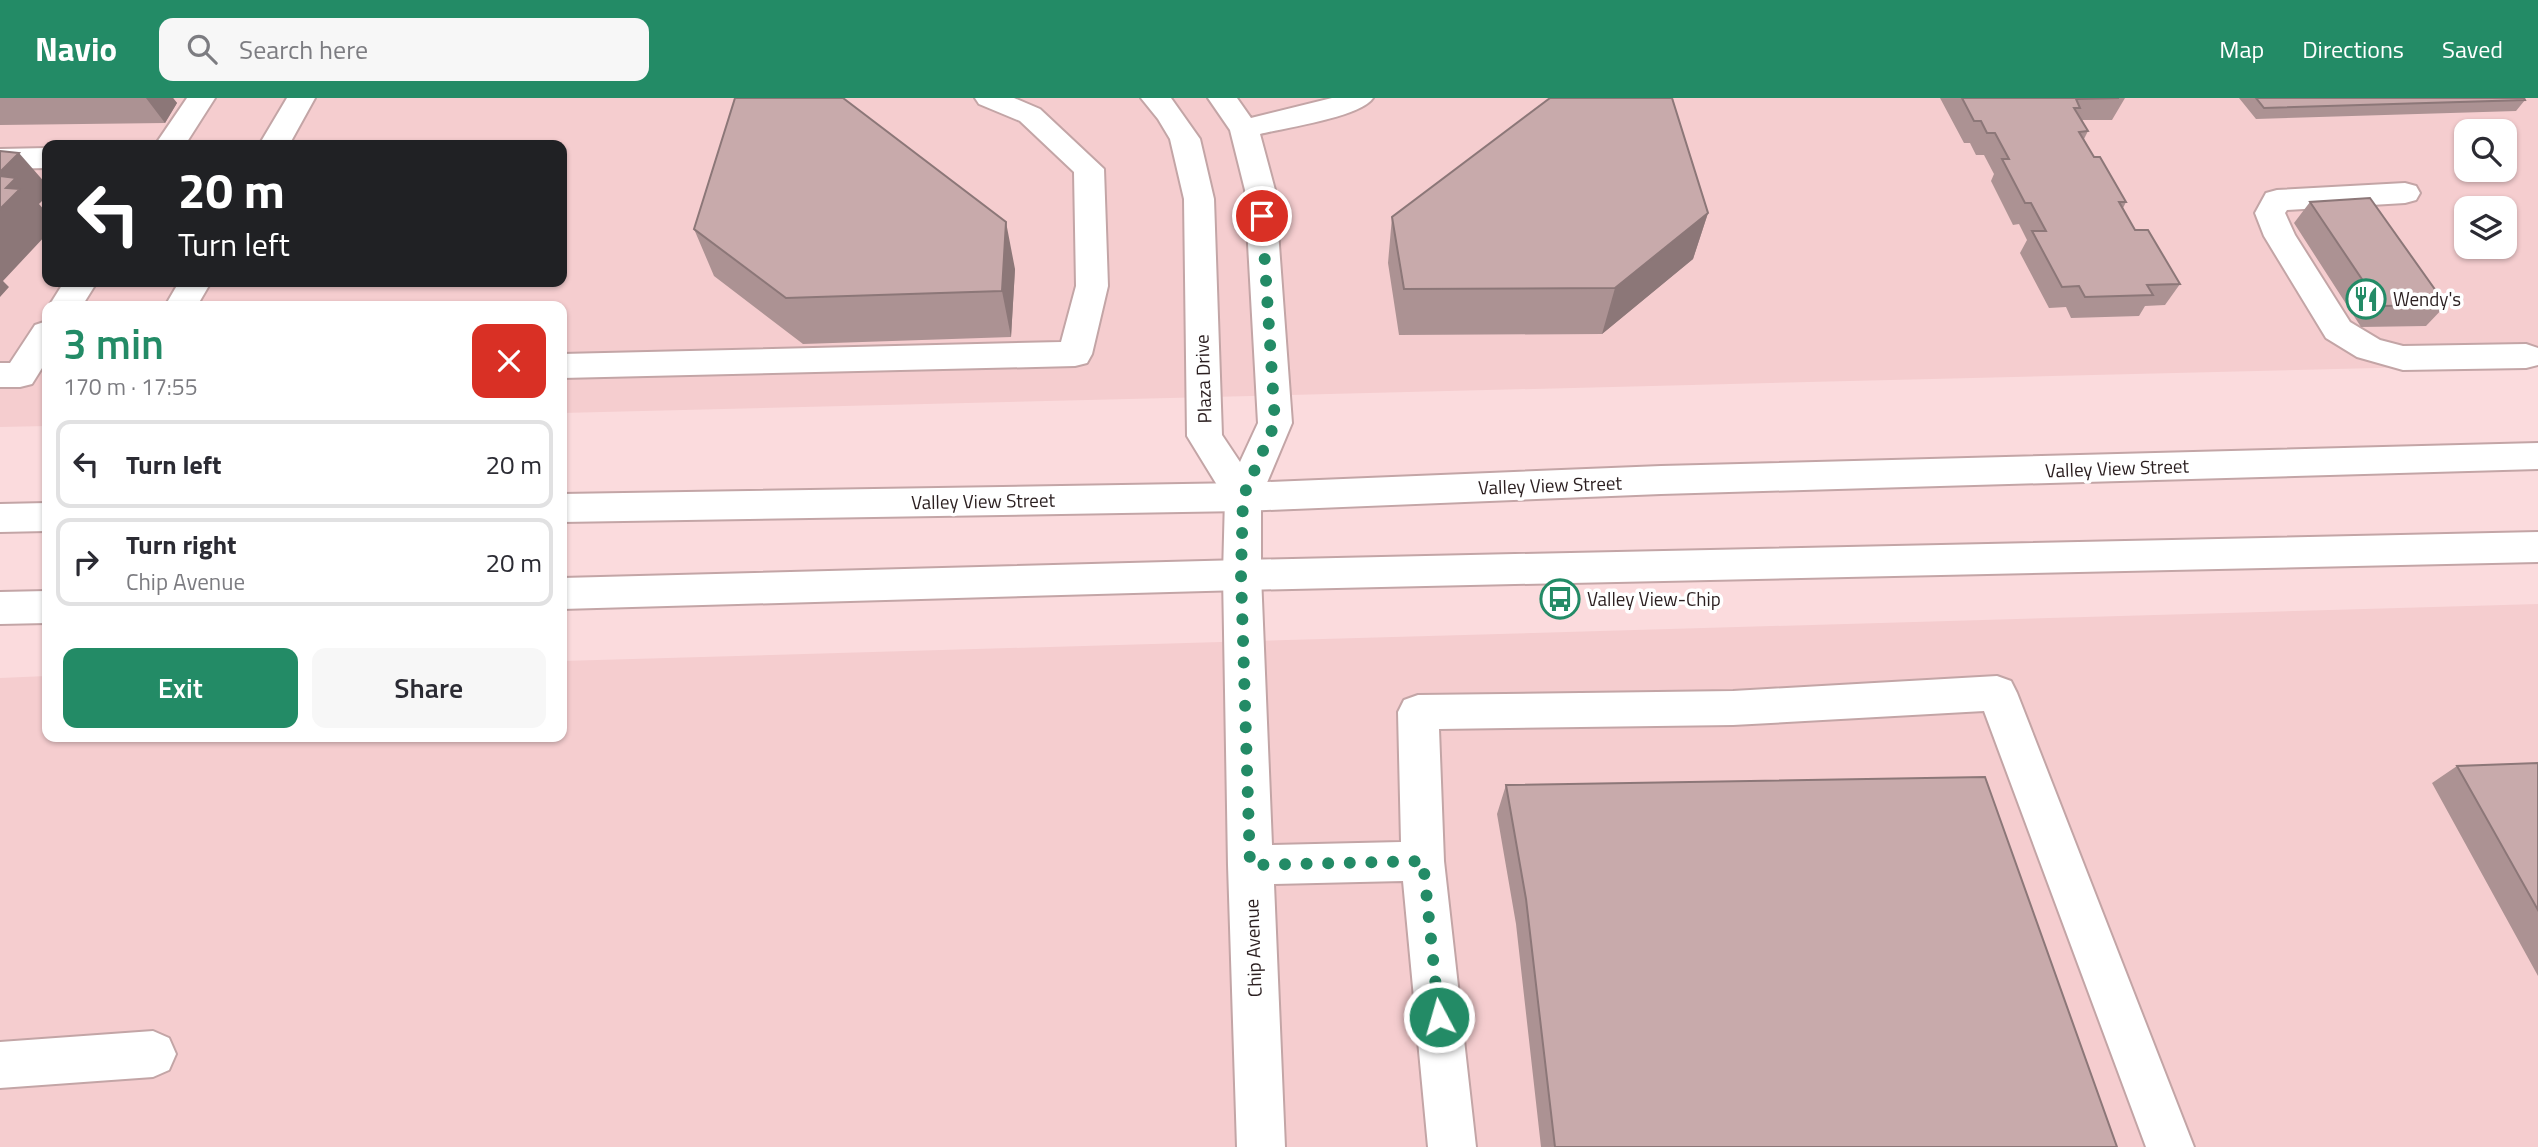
<!DOCTYPE html>
<meta charset="utf-8">
<style>
body{margin:0;font-family:"Titillium Web",sans-serif;background:#f7f7f7;color:#2b2b33;height:100vh;display:flex;flex-direction:column;font-size:26px;white-space:nowrap}
*{box-sizing:border-box;margin:0}
p{font-size:23px;color:#7c7c81}
.icon{flex:none;width:38px;height:38px;fill:none;stroke:currentColor;stroke-width:2;stroke-linecap:round;stroke-linejoin:round}
.map{position:relative;flex:1;overflow:hidden}
.panel{position:absolute;left:42px;top:203px;width:525px;height:441px;display:flex;flex-direction:column;background:#fff;border-radius:14px;box-shadow:0 2px 5px #0004}
.panel>*{flex:none}
.banner{position:absolute;left:42px;top:42px;width:525px;height:147px;border-radius:14px;box-shadow:0 2px 5px #0004;background:#202124;color:#fff;overflow:hidden}
.tools{position:absolute;left:2454px;top:21px;display:grid;gap:14px}
.tools a{display:grid;place-items:center;width:63px;height:63px;border-radius:14px;background:#fff;box-shadow:0 2px 5px #0004;font-size:35px}
.pin{position:absolute;display:grid;place-items:center;width:60px;height:60px;color:#fff;margin:-30px;border:4px solid #fff;border-radius:50%;box-shadow:0 2px 7px #0007}
.me{position:absolute;width:77px;margin:-38px;rotate:354deg;stroke-linejoin:round;filter:drop-shadow(0 0 5px #0008)}
.turn{display:flex;align-items:center;gap:24px;height:147px;padding:0 21px;font-size:32px}
.turn .icon{width:91px;height:91px;stroke-width:2.5}
.turn b{display:block;font-size:49px;line-height:60px}
.round{display:grid;place-items:center;flex:none;width:74px;height:74px;border-radius:14px;background:#f7f7f7}
.head{display:flex;align-items:center;justify-content:space-between;height:119px;padding:0 21px}
h1{font-size:42px;font-weight:600;line-height:52px;color:#238b66}
.cta{display:flex;gap:14px;margin-top:auto;padding:14px 21px}
.cta a{flex:1;height:80px;border-radius:14px;background:#238b66;color:#fff;font-size:28px;font-weight:600;line-height:80px;text-align:center}
.cta a+a{background:#f7f7f7;color:#2b2b33}
ul{padding:0;list-style:none}
li{display:flex;align-items:center;gap:21px;height:88px;margin:0 14px 10px;padding:0 7px;border:4px solid #e1e1e2;border-radius:14px}
li div{flex:1}
li b{display:block;font-size:26px}
li em{font-style:normal}
header{display:flex;align-items:center;gap:42px;box-sizing:border-box;height:98px;padding:0 35px;background:#238b66;color:#fff}
header strong{font-size:33px}
nav{display:flex;gap:38px;margin-inline-start:auto;font-size:24px}
.search{width:490px;height:63px;background:#f7f7f7;display:flex;align-items:center;gap:18px;box-sizing:border-box;padding:0 24px;border-radius:14px;color:#7c7c81;font-size:26px}
.map>svg:first-child{display:block}
.built{fill:#f5cdcf;fill-rule:evenodd}
.lines{fill:none;stroke-linecap:round;stroke-linejoin:round}
.minor-casing{stroke:#c3a5a6;stroke-width:4}
.major-casing{stroke:#c3a5a6;stroke-width:4}
.minor{fill:#fff;fill-rule:evenodd}
.major{fill:#fff;fill-rule:evenodd}
.wall{fill:#ac9293}
.shaded-wall{fill:#8c7778}
.building{fill:#c8aaab;stroke:#8c7778;stroke-width:2}
.route{stroke:#238b66;stroke-width:12;stroke-dasharray:0 21.6}
.labels{text-anchor:middle;stroke-width:7;stroke-linejoin:round;paint-order:stroke}
.poi-label{font-size:19px;fill:#2b1f20;stroke:#fff;text-anchor:start}
.street-label{font-size:19px;fill:#2b1f20;stroke:#fff}
</style>
<header>
<strong>Navio</strong>
<div class="search"><svg class="icon" aria-label="search" viewBox="0 0 24 24"><circle cx="10" cy="10" r="6"/><path d="M15 15l6 6"/></svg>Search here</div>
<nav><a>Map</a><a>Directions</a><a>Saved</a></nav>
</header>
<div class="map">
<svg width="2538" height="1049" viewBox="0 0 2538 1049">
<rect width="100%" height="100%" fill="#fbdbdd"/>
<path class="built" d="M0,0H2538V266L562,315V208H47V328L0,329ZM2466,33H2504V72H2466ZM47,47H562V184H47ZM2466,110H2504V149H2466Z
M2538,506V1049H0V580L47,578V639H562V563Z"/>
<g class="lines">
<g class="minor-casing">
<path id="minor" d="M187,0H215L185,47H155Z
M287,0H315L289,47H259Z
M975,0H1014L1040,11L1104,71L1108,188L1092,256L1087,265L1075,268L562,280V256L1061,244L1076,188L1074,74L1020,23L979,6Z
M1141,0H1171L1200,41L1214,101L1222,337L1240,364L1258,325L1245,92L1230,32L1208,0H1237L1251,20L1332,0H1373C1361,19 1284,30 1260,36L1275,92L1292,325L1261,399V477L1272,747L1401,744L1398,614L1404,602L1418,597L1733,593L1997,578L2011,583L2017,595L2194,1049H2146L1984,613L1733,627L1439,631L1444,763L1476,1049H1428L1403,783L1274,786L1285,1049H1237L1228,767L1223,477L1225,400L1187,338L1184,101L1170,41L1158,21Z
M47,50V70L0,71V51Z
M2405,85L2416,88L2420,95L2416,102L2405,105L2287,112L2285,115L2295,137L2350,224L2380,242L2403,248L2526,246L2538,250V267L2526,270L2403,272L2357,259L2326,240L2264,138L2255,115L2266,95L2277,92Z
M64,184H97L82,208H49Z
M179,184H211L197,208H165Z
M47,223V262L32,286L20,289H0V265H10L35,227Z
M153,933L169,940L176,956L169,972L153,979L0,990V944Z"/>
</g>
<g class="major-casing">
<path id="major" d="M2538,345V371L1661,396L1243,413L562,424V396L1243,385L1661,368Z
M47,405V433L0,434V406Z
M2538,434V464L1242,492L562,511V480L1242,462Z
M47,493V525L0,526V494Z"/>
</g>
<use href="#minor" class="minor"/>
<use href="#major" class="major"/>
</g>
<path class="wall" d="M0,0H173L177,5L165,25L0,27Z
M1940,0H2125L2112,22H2082L2088,33L2084,41L2094,59L2126,104L2123,110L2135,132L2180,186L2165,207L2145,208L2139,218L2071,220L2066,209L2049,210L2020,155L2027,142L2019,126L2013,127L1991,83L1994,76L1984,57H1976L1970,45H1964Z
M2239,0H2524L2525,2L2516,13L2256,21Z
M2310,104L2446,207L2426,228L2361,229L2294,125Z
M1708,115L1693,161L1602,236L1399,237L1388,165L1392,119Z
M694,131L1015,171L1011,239L803,246L714,178Z
M2538,665V878L2432,685L2457,668Z
M1506,687L2117,1049H1541L1516,826L1497,716Z"/>
<path class="shaded-wall" d="M146,0H173L177,5L165,25Z
M19,55L47,87V98L39,106L47,115V136L3,183L9,189L0,199V74Z
M1708,115L1693,161L1602,236L1615,190Z
M1006,124L1015,171L1011,239L1002,193Z"/>
<path class="building" d="M735,0H843L1006,124L1002,193L786,200L694,131Z
M1550,0H1672L1708,115L1615,190L1404,191L1392,119Z
M1962,0H2119L2076,1L2080,10H2074L2088,33L2079,34L2094,59H2100L2126,104H2119L2135,132H2148L2180,186L2147,187L2153,197L2085,199L2079,188L2062,189L2032,133H2046L2031,105H2025L2002,61H2009L1995,35H1987L1981,23H1974Z
M2256,0H2524L2525,2L2264,10Z
M0,53L19,55L0,74Z
M0,78L16,80L6,90L20,91L0,111Z
M2370,100L2446,207L2380,208L2310,104Z
M2538,665V812L2457,668Z
M1985,679L2117,1049H1555L1526,801L1506,687Z"/>
<g class="lines">
<path class="route" d="M1262,118L1275,325L1243,399L1241,477L1250,767L1423,763L1439,919"/>
</g>
<defs>
<g id="restaurant-ring" transform="scale(2.0125)"><circle r="9.5" fill="#fff" stroke="#238b66" stroke-width="1.5"/><path d="M-5-6h1v4h1v-4h1v4h1v-4h1v5L-1.5 .5V6h-2V.5L-5-1ZM5-6V6H3V1.5H1.5Q1.5-4 5-6Z" fill="#238b66"/></g>
<g id="bus-ring" transform="scale(2.0125)"><circle r="9.5" fill="#fff" stroke="#238b66" stroke-width="1.5"/><path d="M-5-6H5V4H4V6H2V4H-2V6H-4V4H-5ZM-3.5-4V0h7V-4ZM-3.5 1.2v1.5H-2V1.2ZM2 1.2v1.5H3.5V1.2Z" fill="#238b66"/></g>
</defs>
<g fill-rule="evenodd">
<use href="#restaurant-ring" x="2366" y="201"/>
<use href="#bus-ring" x="1560" y="501"/>
</g>
<g class="labels">
<g class="poi-label">
<text x="2393" y="208">Wendy's</text>
<text x="1587" y="508">Valley View-Chip</text>
</g>
<g class="street-label">
<text transform="translate(1203 281) rotate(-92)" y="7">Plaza Drive</text>
<text transform="translate(2117 370) rotate(-2)" y="7">Valley View Street</text>
<text transform="translate(1550 387) rotate(-2)" y="7">Valley View Street</text>
<text transform="translate(983 403) rotate(-1)" y="7">Valley View Street</text>
<text transform="translate(1253 850) rotate(-92)" y="7">Chip Avenue</text>
</g>
</g>
</svg>
<div class="tools">
<a><svg class="icon" aria-label="search" viewBox="0 0 24 24"><circle cx="10" cy="10" r="6"/><path d="M15 15l6 6"/></svg></a>
<a><svg class="icon" aria-label="layers" viewBox="0 0 24 24"><path d="M12 4l9 5-9 5-9-5zM3 14l9 5 9-5"/></svg></a>
</div>
<div class="pin" style="left:1262px;top:118px;background:#d93025"><svg class="icon" aria-label="arrive" viewBox="0 0 24 24"><path d="M6 21V4h12l-3 4 3 4H6"/></svg></div>
<svg class="me" style="left:1439px;top:919px" viewBox="-20 -20 40 40"><circle r="17" fill="#238b66" stroke="#fff" stroke-width="3"/><path d="M0-11L8 9 0 5-8 9z" fill="#fff"/></svg>
<div class="banner">
<div class="turn"><svg class="icon" aria-label="left" viewBox="0 0 24 24"><path d="M17 20v-9H6M10 6l-5 5 5 5"/></svg><div><b>20 m</b>Turn left</div></div>
</div>
<section class="panel">
<div class="head"><div><h1>3 min</h1><p>170 m · 17:55</p></div><a class="round" style="background:#d93025;color:#fff"><svg class="icon" aria-label="close" viewBox="0 0 24 24"><path d="M6 6l12 12M18 6L6 18"/></svg></a></div>
<ul>
<li><svg class="icon" aria-label="left" viewBox="0 0 24 24"><path d="M17 20v-9H6M10 6l-5 5 5 5"/></svg><div><b>Turn left</b></div><em>20 m</em></li>
<li><svg class="icon" aria-label="right" viewBox="0 0 24 24"><path d="M7 20v-9h11M14 6l5 5-5 5"/></svg><div><b>Turn right</b><p>Chip Avenue</p></div><em>20 m</em></li>
</ul>
<div class="cta"><a>Exit</a><a>Share</a></div>
</section>
</div>
